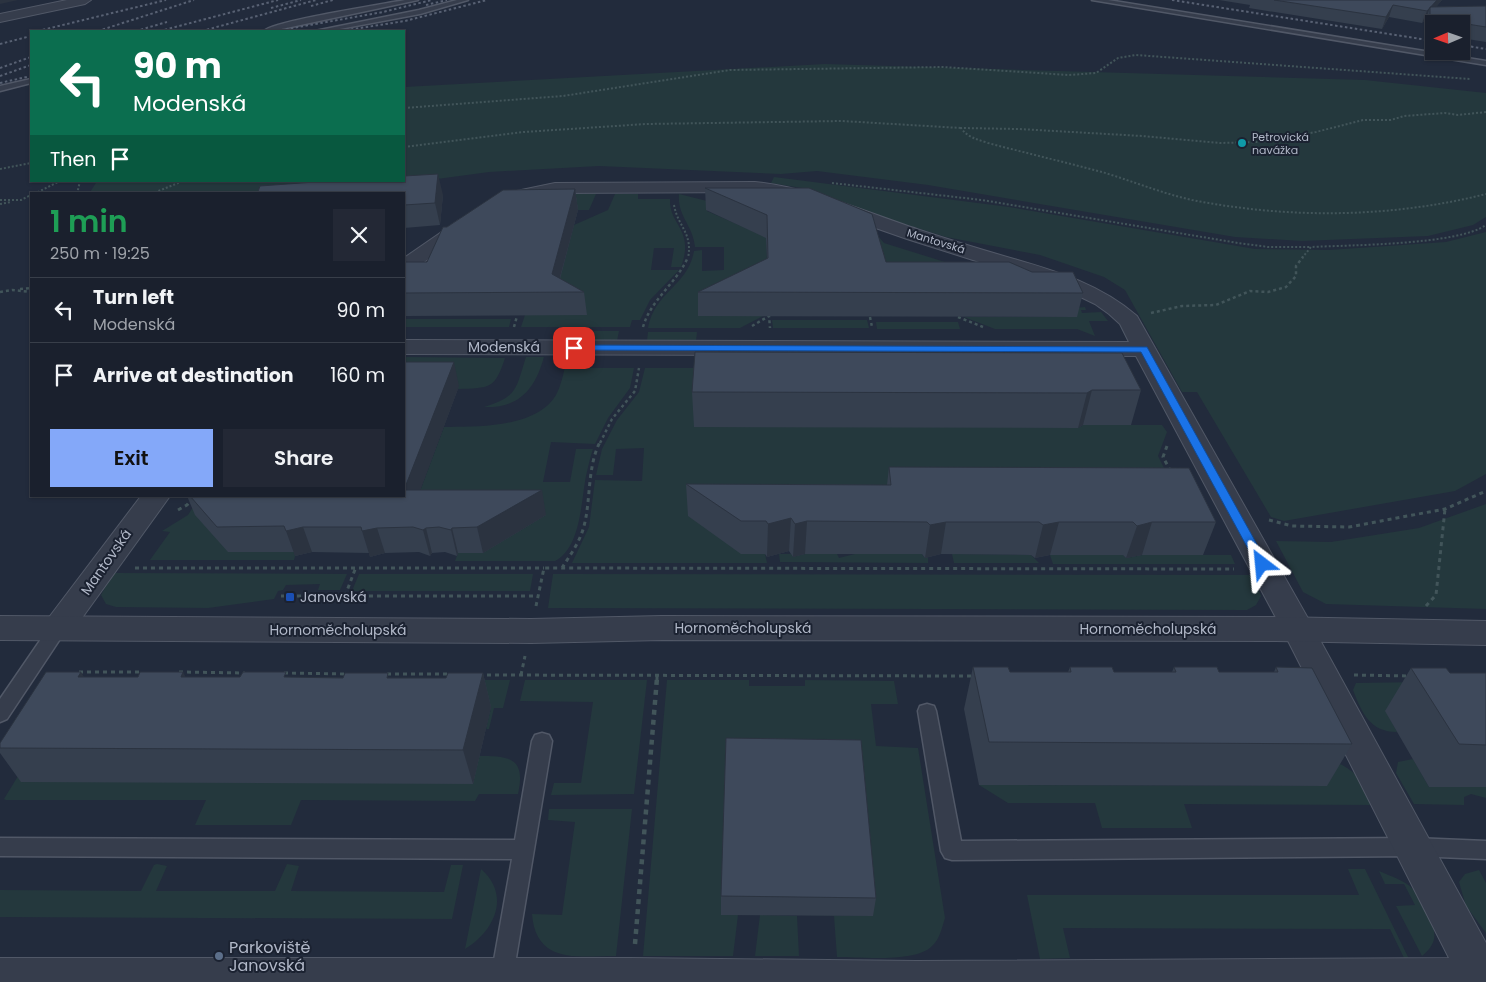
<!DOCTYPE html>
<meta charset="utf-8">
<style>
body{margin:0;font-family:Poppins,sans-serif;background:#232835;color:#f1f3f6;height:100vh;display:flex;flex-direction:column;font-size:19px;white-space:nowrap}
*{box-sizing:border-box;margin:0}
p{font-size:16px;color:#9fa3aa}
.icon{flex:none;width:28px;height:28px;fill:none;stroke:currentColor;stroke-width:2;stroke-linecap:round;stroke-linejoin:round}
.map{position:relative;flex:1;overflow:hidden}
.sheet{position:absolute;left:30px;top:192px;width:375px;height:305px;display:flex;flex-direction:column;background:#1a202d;border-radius:0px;box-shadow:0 1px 4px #0004,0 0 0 1px #383e49}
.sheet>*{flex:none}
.guide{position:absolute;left:30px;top:30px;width:375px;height:152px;border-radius:0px;box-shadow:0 1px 4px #0004,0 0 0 1px #383e49;background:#0b6e4f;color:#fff;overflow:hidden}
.needle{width:32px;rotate:268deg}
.tools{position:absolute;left:1425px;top:15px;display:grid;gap:10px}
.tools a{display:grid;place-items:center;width:45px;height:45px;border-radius:0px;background:#1a202d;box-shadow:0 1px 4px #0004,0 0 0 1px #383e49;font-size:25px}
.pin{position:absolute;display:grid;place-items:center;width:42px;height:42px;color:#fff;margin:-21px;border-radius:10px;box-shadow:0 2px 8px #0006}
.me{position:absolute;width:55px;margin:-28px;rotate:331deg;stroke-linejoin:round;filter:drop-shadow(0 0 4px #0008)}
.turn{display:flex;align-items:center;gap:18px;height:105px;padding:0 20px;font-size:22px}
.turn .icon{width:65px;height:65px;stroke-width:2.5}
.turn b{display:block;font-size:35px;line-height:42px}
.then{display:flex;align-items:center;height:48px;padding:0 20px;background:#0003;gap:10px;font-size:19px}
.round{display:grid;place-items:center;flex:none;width:52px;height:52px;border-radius:0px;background:#232835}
.head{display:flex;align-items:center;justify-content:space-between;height:85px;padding:0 20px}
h1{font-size:30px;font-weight:600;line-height:38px;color:#1e9e55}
.cta{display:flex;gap:10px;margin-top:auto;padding:10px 20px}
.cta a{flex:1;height:58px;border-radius:0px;background:#84a8f9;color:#111;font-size:20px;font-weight:600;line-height:58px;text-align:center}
.cta a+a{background:#232835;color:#f1f3f6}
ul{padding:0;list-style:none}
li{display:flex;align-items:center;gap:15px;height:65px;padding:0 20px;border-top:1px solid #383e49}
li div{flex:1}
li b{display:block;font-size:19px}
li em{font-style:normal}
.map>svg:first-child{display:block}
.green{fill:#24383d}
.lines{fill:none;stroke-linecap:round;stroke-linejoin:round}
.service-casing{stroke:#515867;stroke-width:3}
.minor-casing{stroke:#515867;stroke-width:2}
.tertiary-casing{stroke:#515867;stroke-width:2}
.path-far3{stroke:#42555a;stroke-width:2;stroke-dasharray:2 2;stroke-linecap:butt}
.path-far2{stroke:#42555a;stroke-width:2.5;stroke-dasharray:3 3;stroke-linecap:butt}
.path-far1{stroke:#42555a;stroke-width:3;stroke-dasharray:4 4;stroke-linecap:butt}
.path{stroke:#42555a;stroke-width:4.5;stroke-dasharray:5 5;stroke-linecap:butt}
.service{fill:#363d4c;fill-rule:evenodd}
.minor{fill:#363d4c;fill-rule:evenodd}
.tertiary{fill:#363d4c;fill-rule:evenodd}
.rail{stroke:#586173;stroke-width:2;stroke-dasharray:2.5 2.5;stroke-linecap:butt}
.wall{fill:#353f4e}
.shaded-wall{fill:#2b3340}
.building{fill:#3e495b;stroke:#2b3340}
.route{fill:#1a73e8;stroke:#114b97}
.culture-dot{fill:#0f9aa8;stroke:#1b2231;stroke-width:2}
.transit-dot{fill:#1a4fb4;stroke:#1b2231;stroke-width:2}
.service-dot{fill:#5c6f8a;stroke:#1b2231;stroke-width:2}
.labels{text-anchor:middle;stroke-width:4;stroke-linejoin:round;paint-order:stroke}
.far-poi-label{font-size:11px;fill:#b1b8c8;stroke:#1b2231;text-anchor:start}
.far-street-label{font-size:11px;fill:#b1b8c8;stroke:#1b2231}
.street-label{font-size:14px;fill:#b1b8c8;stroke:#1b2231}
.poi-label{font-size:14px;fill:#b1b8c8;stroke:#1b2231;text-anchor:start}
.near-poi-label{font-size:16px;fill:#b1b8c8;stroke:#1b2231;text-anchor:start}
</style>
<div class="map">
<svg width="1486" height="982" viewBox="0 0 1486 982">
<rect width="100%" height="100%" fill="#222b3c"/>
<path class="green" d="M825,64L1365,80L1486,93V217L1473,225L1428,236L1302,241L1235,237L928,185L817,171L781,174L599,166L489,172L326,194H89L97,181H404V87Z
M774,177L1009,207L1255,249L1329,250L1446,242L1486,232V474L1455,491L1284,521L1271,517L1197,392H1182L1125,290L1104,277L1040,255L946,237L862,211L808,189L771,183Z
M563,194H596L589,210H546Z
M615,194H638V199H670C669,226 695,229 681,267H671L674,248H654L651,270H679L650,300L640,320H632L630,327H521L525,315L555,297L574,225L608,210Z
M679,194L707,201V211L759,234H766L768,286L700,316H763L740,328H648C655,291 688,286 694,251L702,250V271L724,270V247H695C693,225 677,216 679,194Z
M868,236H878L884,243L1009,282L878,286Z
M1085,307L1086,310H1081L1082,313L1101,312L1108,321H1089L1095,336L1077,329H995L964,317H1077L1074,308Z
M405,319H511L509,327H404Z
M772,320H867L869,328H773Z
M876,322H958L960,329H877Z
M584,331H619L617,341H582Z
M648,332H697L696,341H647Z
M404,357L505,358C495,389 490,388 458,389V387L404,386Z
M526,357H544C535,389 520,408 484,407C518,397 516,388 526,357Z
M567,358L576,368H634L630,388L608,418L595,444L551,442L543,482H570L576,449H593C590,458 588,467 586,476C581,501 581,548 555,561H455L458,553L411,515L444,427C476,427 537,428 556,395C562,384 564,370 567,358Z
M645,368H739L1078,428L1083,425H1162L1167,432L1158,456L1174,488L741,554H765L767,563H572L589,527L595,480L642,481L644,448L616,449L613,475H596L602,449L617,420L639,392Z
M200,496L294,552L295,556L294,560H150L170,532L162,531L188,515Z
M1486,504V609L1326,604L1303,592L1276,541L1331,542L1419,528Z
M779,554H791L793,557L805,554H837L839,558L855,554H922L925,558H928V563L780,562Z
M952,554L1031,555L1039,563H954Z
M1050,555H1123L1126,558L1142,555H1231L1235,564H1053Z
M113,573L347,574L340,590H318L320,584L286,585L283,590L278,591L274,599L208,608L116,607L106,604L101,595Z
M359,574H533L530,591H352Z
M553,574L1252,575L1261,596L1256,605L1247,610L548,608Z
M418,680H510L503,708H494L489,729H486L491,707Z
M525,680H647L634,794L551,795L554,783H581L593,702L520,701Z
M667,680H749V686H805V680L894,681L898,704H871L876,746L918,748L945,918C942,927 940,939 932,946C916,963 860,957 837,957L834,916H873L721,914L738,915L733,956H643Z
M76,681L472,784L479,756C510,756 526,758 518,794H479L475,801L301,800L291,825H195L206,800H6L4,799Z
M1422,682L1386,711L1397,732C1370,732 1362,713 1353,690L1356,683Z
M1327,758C1358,771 1359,777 1375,805L1184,804L1192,828H1102L1095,803H1008L979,785L1326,786Z
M1413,759L1429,787H1486V798L1471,794L1464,797V805L1414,804L1396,773L1398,762Z
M549,809H632L616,956C579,956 536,965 532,914L562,915L575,822L548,820Z
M157,864L167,866L156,891H275L287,864L299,866L291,891L444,892L451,865H463L452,919L0,917V890L141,891L154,865Z
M481,869C511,895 495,931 465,949Z
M1348,869H1365L1409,959L1405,960L1390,929L1063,928L1070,958L1040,959L1027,895H1359Z
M1479,870L1486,883V933L1466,906L1459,882L1465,874Z
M1379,871C1390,876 1404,880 1413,889C1421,895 1424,903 1428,911C1435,931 1440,941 1422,956L1396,906L1415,905L1404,884H1385Z
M760,915L797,916L799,956H755Z"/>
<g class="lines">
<g class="service-casing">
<path id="service" d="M405,0H418L272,31H264C273,21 384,4 405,0Z
M457,0H468L420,14L329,31H315L419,10Z
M1092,0H1108L1486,61V65Z
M31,79V83L0,91V86Z
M58,622L64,623L67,628L64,633L7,719L0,722V699L52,623Z
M927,704L934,706L936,711L961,841L1414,838L1486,841V859L1414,856L952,860L945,858L941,851L918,711L920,706Z
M542,733L549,735L552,741L512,982H494L491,977L512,859L0,856V838L515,840L532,741L535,735Z"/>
</g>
<g class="minor-casing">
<path id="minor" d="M67,0H91L85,4L0,22V14Z
M755,182C814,188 867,213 923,231C953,241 983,250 1014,259C1059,272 1101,285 1137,316L1314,629L1486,943V982H0V958H632L916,961L1449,958L1282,629L1136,356L404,354V340L1129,342L1120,324L1109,314L1095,304L1064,289L907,239L790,198L755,192L555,193L509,204L502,202L500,198L502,194L555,183Z
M466,218L473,220L476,224L473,228L411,271L404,273V258L459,220Z
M141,496H170L69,636L58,640L47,636L42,628L47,620Z"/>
</g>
<g class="tertiary-casing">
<path id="tertiary" d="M0,616L531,619L662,616L1276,617L1486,621V645L1276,641L662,640L531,643L0,640Z"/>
</g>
<path class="path-far3" d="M404,108L563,96L730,70L943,67L1069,75L1096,73L1118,58L1136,55L1470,79
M1486,112L1458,115L1445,113L1404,116L1391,120H1363L1316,132L1259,142L1220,143L1142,136L1019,129L961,128C968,138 977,139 988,143C1026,153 1064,162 1102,172C1132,181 1161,193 1192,200C1289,219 1391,218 1486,194
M404,147L524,132L646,124L842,121L961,128
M0,169L31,163
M832,183L982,200L1238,243L1268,247H1311
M34,194L60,181
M77,194L80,181
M151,194L183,181
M0,200H21L31,195
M0,204L11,202
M674,205C678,227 693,233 688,258
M1302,258L1311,247C1349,245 1458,245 1486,225"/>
<path class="path-far2" d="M20,289L31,288
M0,292L12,290L31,292
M1151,313L1182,306L1216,305L1250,291L1268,292L1286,287L1296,276V266L1303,257
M870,317L872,327
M958,317L983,327
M752,326L769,316L770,328
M514,327L517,316
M643,327C651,299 677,283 688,257
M600,443L612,419L635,391L639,368"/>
<path class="path-far1" d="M1167,446L1163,457L1170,470
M178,510L187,505L194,496
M1269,520L1292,526L1349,527L1445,509L1486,491
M135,568H544
M562,568C570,555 580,542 584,526C591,500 587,467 600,442
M281,596H538
M345,596L356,567
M536,606L544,568L1234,569
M1426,606L1436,595L1445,509
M79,672H143
M179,672L245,673
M284,673L348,674
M387,674H450
M479,675L975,676
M521,675L525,656
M1354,675L1410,676
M657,680V675"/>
<path class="path" d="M635,944L657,678"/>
<use href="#service" class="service"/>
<use href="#minor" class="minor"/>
<use href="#tertiary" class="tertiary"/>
<path class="rail" d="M1172,0L1434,41
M426,5L447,0
M311,6L333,0
M271,8L301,0
M38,31L166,0
M98,31L194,0
M136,31L167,22
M160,31L278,0
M202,31L316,0
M276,31L383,12L432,0
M341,31L405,21L487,0
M0,44L31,36
M1461,45L1486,49
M0,68L31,57
M0,76L31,65
M0,83L31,76"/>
</g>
<path class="wall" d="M1219,0H1442L1436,7L1486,6V42L1461,38V24H1434V34L1424,32L1426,19L1422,23L1389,17L1382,29L1249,8L1250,5Z
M705,188L886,262L1083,293L1077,317L698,316V292L767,259L766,238L706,210Z
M575,189L578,210L560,279L584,292L587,315L404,316V262H427L447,227Z
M404,194L443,195L440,225L404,228Z
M459,386L420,490L546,515L483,553H458L457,556L445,552L432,553L430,556L419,552L385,553L370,557L369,553L312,552L295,556L294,552H228L195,515L187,496H404Z
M1141,390L1131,425H1083L1078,428L694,427L692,392Z
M889,467L1216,522L1203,555H1142L1126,558L1123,555H1050L1035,558L1031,555L941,554L925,558L922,554H805L793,557L789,551L767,557L765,554H741L688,516L686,484L887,485Z
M973,667L1010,672H1068L1070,667L1114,672H1172L1174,667L1219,672H1274L1276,667L1352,744L1327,786L979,785L964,709Z
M1411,668L1450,673H1486V787H1429L1385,711Z
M483,673L491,707L473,784L21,782L0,753V743L84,677L446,678Z
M721,896L876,898L873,916L721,915Z"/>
<path class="shaded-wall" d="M0,0H18L0,4Z
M1437,0H1442L1430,14V7L1426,19L1422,23L1427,11Z
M1393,5L1389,17L1382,29L1386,17Z
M438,174L443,195L440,225L435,203Z
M575,189L578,210L556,292L552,274Z
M454,362L459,386L411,515L404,490Z
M1092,390L1083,425L1078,428L1087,393Z
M542,490L546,515L483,553L477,527Z
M791,518L789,551L767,557L768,524Z
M807,521L805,554L793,557L795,524Z
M946,522L941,554L925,558L930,525Z
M1059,522L1050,555L1035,558L1043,525Z
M1152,522L1142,555L1126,558L1137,526Z
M303,527L312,552L295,556L286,531Z
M377,528L385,553L370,557L362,531Z
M426,528L432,553L430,556L423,530Z
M452,528L458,553L457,556L451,530Z
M81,672L101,706L78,677Z
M183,672L201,706L181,677Z
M483,673L491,707L473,784L463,750Z"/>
<path class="building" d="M1274,0H1437L1427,11L1393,5L1386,17Z
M1486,6V27L1430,18V7Z
M438,174L435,203L404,205V194H257L260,186L328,181H404V176Z
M705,188H809L872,214L886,262H1009L1032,272H1073L1083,293L698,292L768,258L767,215Z
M575,189L552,274L584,292L404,293V262H427L443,227H447L503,190Z
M695,352L1122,353L1141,390H1092L1087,393L692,392Z
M404,362H454L404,490H542L477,527L452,528L451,530L439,527L426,528L423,530L413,527L377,528L362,531L361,527H303L286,531L284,526L217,527L190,496H404Z
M889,467L1189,468L1216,522H1152L1137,526L1133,522H1059L1043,525L1039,522H946L930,525L927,522L807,521L795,524L791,518L768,524L766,521H741L686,484L891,485Z
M973,667H1008L1010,672H1071L1070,667H1112L1114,672H1176L1174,667H1217L1219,672H1278L1276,667L1312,668L1352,744L989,742Z
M1411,668H1446L1450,673H1486V745L1459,744Z
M46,672H81L78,677H138L140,672H183L181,677H240L243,672H286L284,677L343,678L345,673H388L387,678H446L448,673H483L463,750L0,748V743Z
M726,738L861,740L876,898L721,896Z"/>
<path class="route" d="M570,345L1147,347L1268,564L1262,568L1258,567L1141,352L574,350H570Z"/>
<circle class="culture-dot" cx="1242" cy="143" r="5"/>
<rect class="transit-dot" x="285" y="592" width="10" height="10" rx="2.5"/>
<circle class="service-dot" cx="219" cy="956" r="5"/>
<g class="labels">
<g class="far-poi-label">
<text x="1252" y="141">Petrovická<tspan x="1252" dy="13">navážka</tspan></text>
</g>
<g class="far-street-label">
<text transform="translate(936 241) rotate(17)" y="4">Mantovská</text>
</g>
<g class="street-label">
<text x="504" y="352">Modenská</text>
<text transform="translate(106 562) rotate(-55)" y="5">Mantovská</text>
<text x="743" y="633">Hornoměcholupská</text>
<text x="1148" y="634">Hornoměcholupská</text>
<text x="338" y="635">Hornoměcholupská</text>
</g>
<g class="poi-label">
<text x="300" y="602">Janovská</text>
</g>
<g class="near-poi-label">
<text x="229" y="953">Parkoviště<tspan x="229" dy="18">Janovská</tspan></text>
</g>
</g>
</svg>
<div class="tools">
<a><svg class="needle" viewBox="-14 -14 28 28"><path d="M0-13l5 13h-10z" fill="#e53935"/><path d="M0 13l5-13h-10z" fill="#9fa3aa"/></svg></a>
</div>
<div class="pin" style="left:574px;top:348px;background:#d93025"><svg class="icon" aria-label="arrive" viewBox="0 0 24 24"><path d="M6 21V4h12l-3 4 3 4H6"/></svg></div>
<svg class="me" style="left:1262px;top:564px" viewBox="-20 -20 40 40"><path d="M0-17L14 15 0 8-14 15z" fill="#1a73e8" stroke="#fff" stroke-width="4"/></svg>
<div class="guide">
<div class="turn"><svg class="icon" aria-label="left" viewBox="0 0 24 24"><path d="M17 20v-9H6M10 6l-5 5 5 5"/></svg><div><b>90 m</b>Modenská</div></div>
<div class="then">Then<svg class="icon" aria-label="arrive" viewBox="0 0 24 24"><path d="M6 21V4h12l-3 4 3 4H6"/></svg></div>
</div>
<section class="sheet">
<div class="head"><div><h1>1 min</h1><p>250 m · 19:25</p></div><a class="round"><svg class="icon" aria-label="close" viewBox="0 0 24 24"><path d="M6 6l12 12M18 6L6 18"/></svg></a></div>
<ul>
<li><svg class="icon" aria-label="left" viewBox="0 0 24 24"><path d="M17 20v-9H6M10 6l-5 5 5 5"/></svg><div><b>Turn left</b><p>Modenská</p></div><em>90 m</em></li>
<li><svg class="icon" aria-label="arrive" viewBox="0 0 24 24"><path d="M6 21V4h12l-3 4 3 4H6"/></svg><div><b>Arrive at destination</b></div><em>160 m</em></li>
</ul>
<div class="cta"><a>Exit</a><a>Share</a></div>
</section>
</div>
